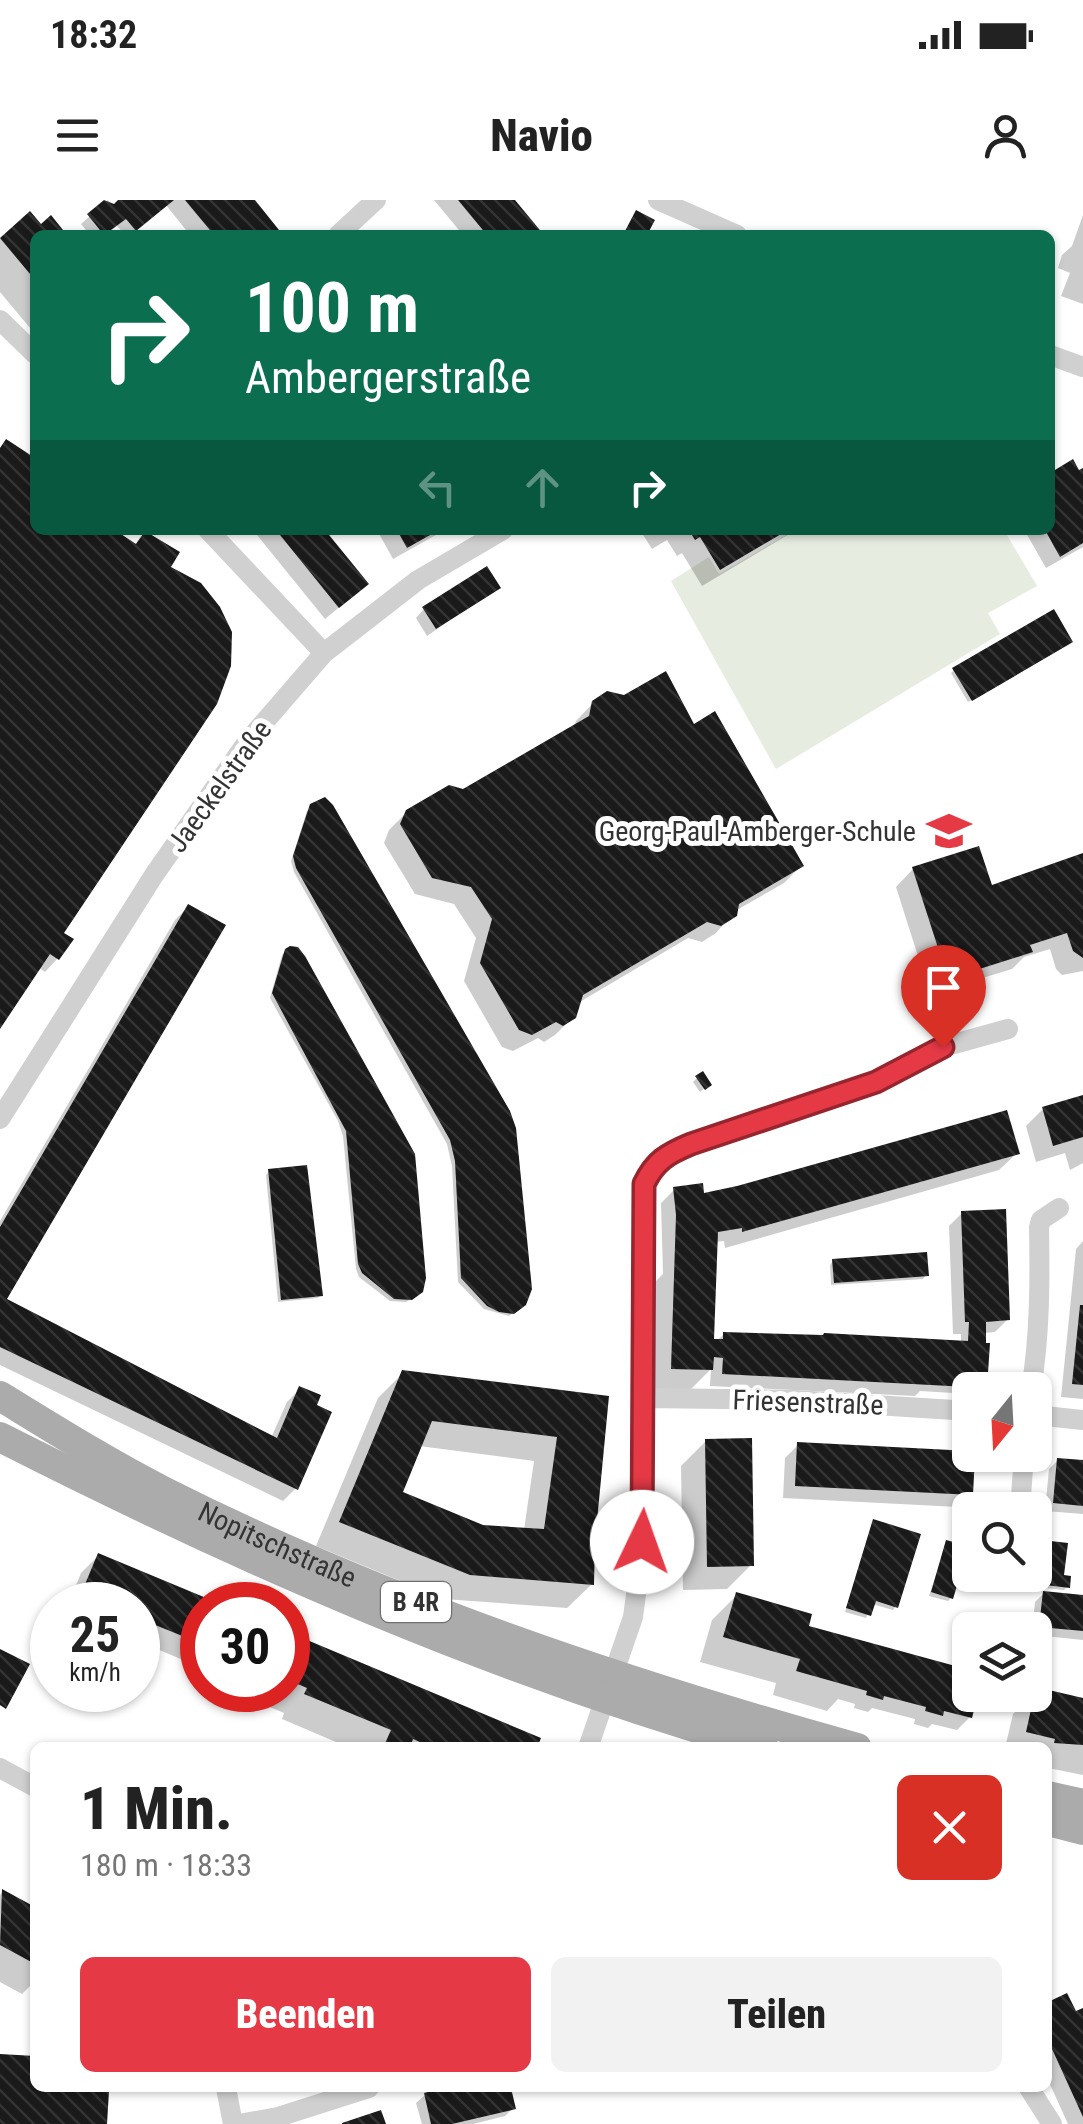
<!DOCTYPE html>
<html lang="de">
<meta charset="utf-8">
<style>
body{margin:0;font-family:"Roboto Condensed",sans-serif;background:#f2f2f2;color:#222;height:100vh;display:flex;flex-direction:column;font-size:38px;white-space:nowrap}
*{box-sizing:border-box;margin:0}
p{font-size:32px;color:#767676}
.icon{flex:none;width:55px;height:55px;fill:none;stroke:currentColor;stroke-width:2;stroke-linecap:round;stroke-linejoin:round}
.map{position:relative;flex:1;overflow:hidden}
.sheet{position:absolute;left:30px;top:1542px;width:1022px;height:350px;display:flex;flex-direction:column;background:#fff;border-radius:15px;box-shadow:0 2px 8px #0004}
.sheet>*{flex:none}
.top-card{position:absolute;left:30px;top:30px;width:1025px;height:305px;border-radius:15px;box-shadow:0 2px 8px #0004;background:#0b6e4f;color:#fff;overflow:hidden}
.needle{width:65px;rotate:198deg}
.controls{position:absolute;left:952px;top:1172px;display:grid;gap:20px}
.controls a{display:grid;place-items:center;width:100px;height:100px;border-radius:15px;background:#fff;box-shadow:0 2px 8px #0004;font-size:50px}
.speed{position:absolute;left:30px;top:1382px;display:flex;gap:20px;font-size:50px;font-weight:700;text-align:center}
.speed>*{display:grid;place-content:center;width:130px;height:130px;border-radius:50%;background:#fff;box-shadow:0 2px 8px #0004;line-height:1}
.speed small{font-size:25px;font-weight:400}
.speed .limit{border:15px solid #d22;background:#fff;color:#111}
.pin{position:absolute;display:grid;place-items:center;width:85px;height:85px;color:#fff;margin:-102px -42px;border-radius:50% 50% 50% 0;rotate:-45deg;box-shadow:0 0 10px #0007}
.pin .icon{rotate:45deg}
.me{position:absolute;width:110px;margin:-55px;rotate:3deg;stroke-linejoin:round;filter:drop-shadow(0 0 8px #0008)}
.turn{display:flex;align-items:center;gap:35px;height:210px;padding:0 50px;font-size:45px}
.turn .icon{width:130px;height:130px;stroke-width:2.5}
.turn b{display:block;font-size:70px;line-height:85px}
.lanes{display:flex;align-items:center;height:95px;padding:0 50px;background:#0003;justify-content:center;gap:50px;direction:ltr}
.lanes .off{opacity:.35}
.round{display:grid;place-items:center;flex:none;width:105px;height:105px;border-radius:15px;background:#f2f2f2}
.summary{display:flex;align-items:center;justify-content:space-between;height:170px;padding:0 50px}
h1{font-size:60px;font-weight:800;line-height:75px}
.cta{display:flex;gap:20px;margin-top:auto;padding:20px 50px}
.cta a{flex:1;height:115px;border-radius:15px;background:#e63946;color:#fff;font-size:40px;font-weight:800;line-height:115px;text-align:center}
.cta a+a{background:#f2f2f2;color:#222}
.status{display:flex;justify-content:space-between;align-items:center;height:70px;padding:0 50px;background:#fff;direction:ltr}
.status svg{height:28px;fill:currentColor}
header{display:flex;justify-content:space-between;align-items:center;height:130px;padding:0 50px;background:#fff;font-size:45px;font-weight:800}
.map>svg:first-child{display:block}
.green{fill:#e6ecdf}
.shadow{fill:#0003;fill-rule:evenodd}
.building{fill:url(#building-back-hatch);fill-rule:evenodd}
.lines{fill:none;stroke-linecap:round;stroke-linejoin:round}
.minor{stroke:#d0d0d0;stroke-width:20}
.primary{stroke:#ababab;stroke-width:30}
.route-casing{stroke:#96252e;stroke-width:25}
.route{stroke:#e63946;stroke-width:18}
.labels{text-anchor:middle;stroke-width:10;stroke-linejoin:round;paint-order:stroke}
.shield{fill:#fff;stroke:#707070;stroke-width:2.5}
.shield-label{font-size:25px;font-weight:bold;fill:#333}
.street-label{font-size:28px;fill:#333;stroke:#fff}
.poi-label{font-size:28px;fill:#333;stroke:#fff;text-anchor:end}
</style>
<div class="status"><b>18:32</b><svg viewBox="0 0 49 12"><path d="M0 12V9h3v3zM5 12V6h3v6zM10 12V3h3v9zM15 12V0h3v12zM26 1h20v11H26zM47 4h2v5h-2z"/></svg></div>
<header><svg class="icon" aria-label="menu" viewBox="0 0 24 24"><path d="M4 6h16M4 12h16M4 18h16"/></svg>Navio<svg class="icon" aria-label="person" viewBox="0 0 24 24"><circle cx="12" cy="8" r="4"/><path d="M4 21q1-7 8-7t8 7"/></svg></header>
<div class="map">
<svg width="1083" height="1924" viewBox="0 0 1083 1924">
<defs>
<pattern id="building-back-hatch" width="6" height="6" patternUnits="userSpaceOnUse" patternTransform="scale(2.5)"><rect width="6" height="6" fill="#1a1a1a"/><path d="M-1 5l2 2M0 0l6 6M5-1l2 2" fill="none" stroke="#333"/></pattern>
</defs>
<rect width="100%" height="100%" fill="#fff"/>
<path class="green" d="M795,330H1004L1037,386L988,413L1000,434L776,569L671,381L709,357L719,374Z"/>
<path class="shadow" d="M108,0L113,7L122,0H252L271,35H190L166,5L129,35H125L117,26L105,35H90L81,24Z
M434,0H512L541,35H463Z
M29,14L40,28L64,35H35V134L0,92V39Z
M1083,15V104L1061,96L1070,73L1058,68L1062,55L1072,46Z
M6,242L35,261L29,277L35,281V330H110L134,345L145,334L167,368L61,734L57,759L45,772L38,767L0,825V248Z
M1083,271V347L1046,368L1026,333L1029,330H1050V275Z
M253,330H322L353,396L325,419Z
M377,330H445L393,359Z
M640,330H705L708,336L719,330H796L702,386L682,353L677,356L667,340L652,349Z
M498,387L427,436L416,418L424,409Z
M1067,445L968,502L951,473L954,470Z
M594,502L693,528L801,666L784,683L735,711L716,733L702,742L688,738L578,803L573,817L555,835L544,842L538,838L513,851L502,847L464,781L476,738L454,704L415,694L384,643L389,630L407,612L463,592L574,528L576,521Z
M325,600L520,1108L509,1116L484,1109L458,1082L452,966L447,944L294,672L291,661L307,611Z
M1083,656V771L1062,775L1056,769L1050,749L1024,757L1012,769L930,794L896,687L913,669L990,689Z
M188,707L4,1100L271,1238L287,1202L300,1189L296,1288L283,1301L0,1165V1021L175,720Z
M286,751L417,1096L406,1102L390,1101L359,1077L356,1069L343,936L338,921L270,798L282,755Z
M697,878L705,888L700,892L693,882Z
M1083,897V963L1070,970L1065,953L1036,962L1026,926L1043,909Z
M1017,953L999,970L725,1048L724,1041L715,1042L712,1145L724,1134L961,1144V1134H953L949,1026L962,1013L1008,1119L995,1132L984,1133V1186L980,1190H970V1194L920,1191L915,1196L710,1186L711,1169L686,1194L648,1192L651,1086L663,1074L661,1003L674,990L701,996Z
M269,971L321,1095L317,1098L278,1102L266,975Z
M1083,1041V1199L1061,1197L1076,1049Z
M833,1061L926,1075L923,1079L831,1085L830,1065Z
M403,1173L606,1198L592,1384L567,1408L444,1399L316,1346L378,1198ZM419,1246L534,1261L524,1330L482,1327L400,1294Z
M706,1241L751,1365L727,1389L683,1390L681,1266Z
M798,1245L970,1253L973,1255L971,1294L958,1307L783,1298L785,1258Z
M1058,1260L1083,1263V1314L1045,1311L1049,1269Z
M874,1322L896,1406L893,1410L872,1404L866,1418L845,1412Z
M947,1342L951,1398L948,1401L929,1396Z
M1043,1343L1068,1386L1064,1390L1034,1387L1039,1346Z
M98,1356L216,1405H202V1468L138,1441V1405H68L81,1373Z
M1044,1393L1083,1397V1440L1035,1435L1032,1430L1035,1402Z
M737,1395L805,1428L970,1472V1495H976L970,1517L957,1530L932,1524L928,1528L914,1524L915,1519L872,1508L868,1512L854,1508L855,1504L838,1499L827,1511L773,1495L776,1483L700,1462L712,1420Z
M288,1435L538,1539L534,1548H350L282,1519L284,1513L244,1496L246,1490H288Z
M1032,1495L1083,1500V1575L1048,1568V1548H1005L1013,1514Z
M3,1692L35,1710V1781L22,1794L0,1782V1695Z
M1066,1796L1074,1815L1083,1811V1924H1068L1048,1880V1804Z
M455,1888H508L513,1908L505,1916L473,1924H422L416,1903L425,1895Z"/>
<path class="building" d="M104,0L114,4L118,0H174L136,31L126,19L104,35L87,14Z
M185,0H255L279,30L273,35H214Z
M458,0H515L544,35H487Z
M636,10L655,20L647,35L624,33Z
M30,11L41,24L51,15L67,35H35V80L0,38Z
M6,239L35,258L32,277L35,278V330H115L136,344L145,331L180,352L171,367L201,383L220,407L232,432L231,466L217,504L64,733L74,739L59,760L50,754L0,829V248Z
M1073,259L1079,270L1083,268V343L1060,357L1045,330H1050V273Z
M276,330H325L369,384L339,408Z
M397,330H439L407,348Z
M689,330L709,333L714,330H788L720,370L700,337L695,340Z
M487,366L501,388L436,429L422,407Z
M1054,409L1073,442L972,501L952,468Z
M666,471L694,524L715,511L804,666L739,704L737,716L721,726L707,722L583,795L576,818L563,826L556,822L532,835L519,830L480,763L492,719L471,687L432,678L400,624L406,610L449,585L463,589L589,516L592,501L607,491L624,495Z
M325,597L333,605L510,911L516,928L532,1089L526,1105L514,1114L499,1112L487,1106L461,1078L455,961L450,940L296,668L293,656L310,604Z
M979,646L992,685L1083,653V758L1073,751L1067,733L1030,745L1033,752L948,779L912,667Z
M188,704L226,725L7,1099L277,1238L299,1186L321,1195L317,1205L332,1212L298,1290L0,1147V1027Z
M290,746L298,747L305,756L415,954L426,1078L423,1092L412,1100L394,1099L362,1073L358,1064L346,931L272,793L285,749Z
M703,871L712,885L705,890L695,876Z
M1083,895V937L1053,946L1042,907Z
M1007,910L1020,954L742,1032V1028L718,1032L714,1139H723V1132L823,1135L824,1133L968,1141L969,1122H965L961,1011L1006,1009L1010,1120L986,1122V1143H990L987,1188L722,1174L723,1158L714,1157L713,1170L671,1169L676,1015L673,987L703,983L704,993L737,986Z
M307,965L323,1096L281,1100L268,969Z
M927,1052L929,1076L834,1083L832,1059Z
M1080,1105H1083V1185L1072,1184Z
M402,1170L609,1196L595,1342L594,1385L470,1375L339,1322ZM432,1221L557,1237L544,1329L483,1325L403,1292Z
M752,1238L754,1366L707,1367L705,1239Z
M797,1242L970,1251V1255H975L973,1295L795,1286Z
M1057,1258L1083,1260V1306L1053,1303Z
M873,1319L921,1334L898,1408L876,1401L871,1416L846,1408Z
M946,1340L969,1346L953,1399L931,1392Z
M1042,1340L1068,1343L1064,1375L1071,1376L1070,1388L1037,1384Z
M98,1353L223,1405H202V1444L138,1418V1405H107L81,1394Z
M1043,1391L1083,1395V1431L1039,1427Z
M736,1392L812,1414L809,1426L970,1470V1495H978L972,1518L944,1511L943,1516L925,1511L926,1507L884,1496L883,1500L866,1495L867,1491L796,1471L800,1459L723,1437Z
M288,1432L541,1538L537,1548H433L413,1539L410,1548H383L391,1530L304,1494L307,1488L288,1480Z
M0,1449L30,1464L6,1509L0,1505Z
M1036,1487L1083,1498V1545L1054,1543L1055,1539L1026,1532Z
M2,1689L35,1707V1764L0,1745Z
M1067,1793L1076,1811L1083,1808V1917L1048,1840V1802Z
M0,1854L35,1856V1888L109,1891L107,1924H0Z
M444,1888H511L516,1909L452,1924H431L424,1893Z
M381,1910L386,1924H342V1923Z"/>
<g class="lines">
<path class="minor" d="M658,0L737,35
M338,35L376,0
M0,120L35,154
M1050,155L1083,167
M208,330L324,453
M0,919L154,675L247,542L324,453L418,380L503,330
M1031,1190C1040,1135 1040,1082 1039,1027L1041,1020L1059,1008
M645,1198L796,1200L970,1211
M1035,1215L1083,1220
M1020,1310L1024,1255
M1009,1380L1011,1375
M588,1548L633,1417L640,1364L645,1198L644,984C655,961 668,954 691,944L876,883L943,847L1008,829
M0,1568L35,1587
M226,1888L233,1924
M1029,1888L1052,1924
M239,1924L278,1917L369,1888"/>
<g class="primary">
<path id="s1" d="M0,1196C54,1229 108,1263 165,1292C385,1403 620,1482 857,1548"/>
<path d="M0,1237C246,1362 498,1472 764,1548"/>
<path d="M1048,1596L1083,1604"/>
<path d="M1048,1621L1083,1630"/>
</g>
</g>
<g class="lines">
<g class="route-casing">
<path id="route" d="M642,1342L644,984C655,961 667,954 691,944L876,882L943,847"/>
</g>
<use href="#route" class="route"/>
</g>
<defs>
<g id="school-bare" transform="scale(3.45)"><path d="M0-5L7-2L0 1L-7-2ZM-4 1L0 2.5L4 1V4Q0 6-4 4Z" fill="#e63946" stroke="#fff" stroke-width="2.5" paint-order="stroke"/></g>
</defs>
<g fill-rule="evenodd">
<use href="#school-bare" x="949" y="631"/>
</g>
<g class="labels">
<rect class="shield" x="381" y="1382" width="70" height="40" rx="8"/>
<g class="shield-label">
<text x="416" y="1411">B 4R</text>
</g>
<g class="street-label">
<text transform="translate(219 586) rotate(-54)" y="10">Jaeckelstraße</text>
<text transform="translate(808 1202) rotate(2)" y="10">Friesenstraße</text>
<text dy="10" stroke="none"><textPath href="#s1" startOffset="315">Nopitschstraße</textPath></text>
</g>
<g class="poi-label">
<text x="916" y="641">Georg-Paul-Amberger-Schule</text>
</g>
</g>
</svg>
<div class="controls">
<a><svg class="needle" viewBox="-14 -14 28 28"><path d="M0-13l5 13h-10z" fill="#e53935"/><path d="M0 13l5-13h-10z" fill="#767676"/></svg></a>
<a><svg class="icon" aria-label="search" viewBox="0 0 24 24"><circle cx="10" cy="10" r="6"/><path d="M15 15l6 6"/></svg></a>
<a><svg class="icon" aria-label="layers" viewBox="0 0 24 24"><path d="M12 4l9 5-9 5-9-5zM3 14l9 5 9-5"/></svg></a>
</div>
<div class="speed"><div>25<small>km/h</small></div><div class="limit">30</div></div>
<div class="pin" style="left:943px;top:847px;background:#d93025"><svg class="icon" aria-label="arrive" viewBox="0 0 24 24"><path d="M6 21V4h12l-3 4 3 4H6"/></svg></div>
<svg class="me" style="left:642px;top:1342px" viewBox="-20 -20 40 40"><circle r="19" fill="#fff"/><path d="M0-13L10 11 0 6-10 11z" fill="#e63946"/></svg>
<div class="top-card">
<div class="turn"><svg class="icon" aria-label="right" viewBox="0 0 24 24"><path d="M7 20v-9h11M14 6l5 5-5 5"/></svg><div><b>100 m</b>Ambergerstraße</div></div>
<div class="lanes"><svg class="icon off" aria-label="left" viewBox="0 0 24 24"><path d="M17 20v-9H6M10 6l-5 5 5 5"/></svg><svg class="icon off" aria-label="ahead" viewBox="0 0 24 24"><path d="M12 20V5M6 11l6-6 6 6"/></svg><svg class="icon" aria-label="right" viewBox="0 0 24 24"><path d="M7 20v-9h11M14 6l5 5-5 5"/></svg></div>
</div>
<section class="sheet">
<div class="summary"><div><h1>1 Min.</h1><p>180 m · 18:33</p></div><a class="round" style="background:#d93025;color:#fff"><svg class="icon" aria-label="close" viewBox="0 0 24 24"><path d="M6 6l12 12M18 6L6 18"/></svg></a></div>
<div class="cta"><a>Beenden</a><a>Teilen</a></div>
</section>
</div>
